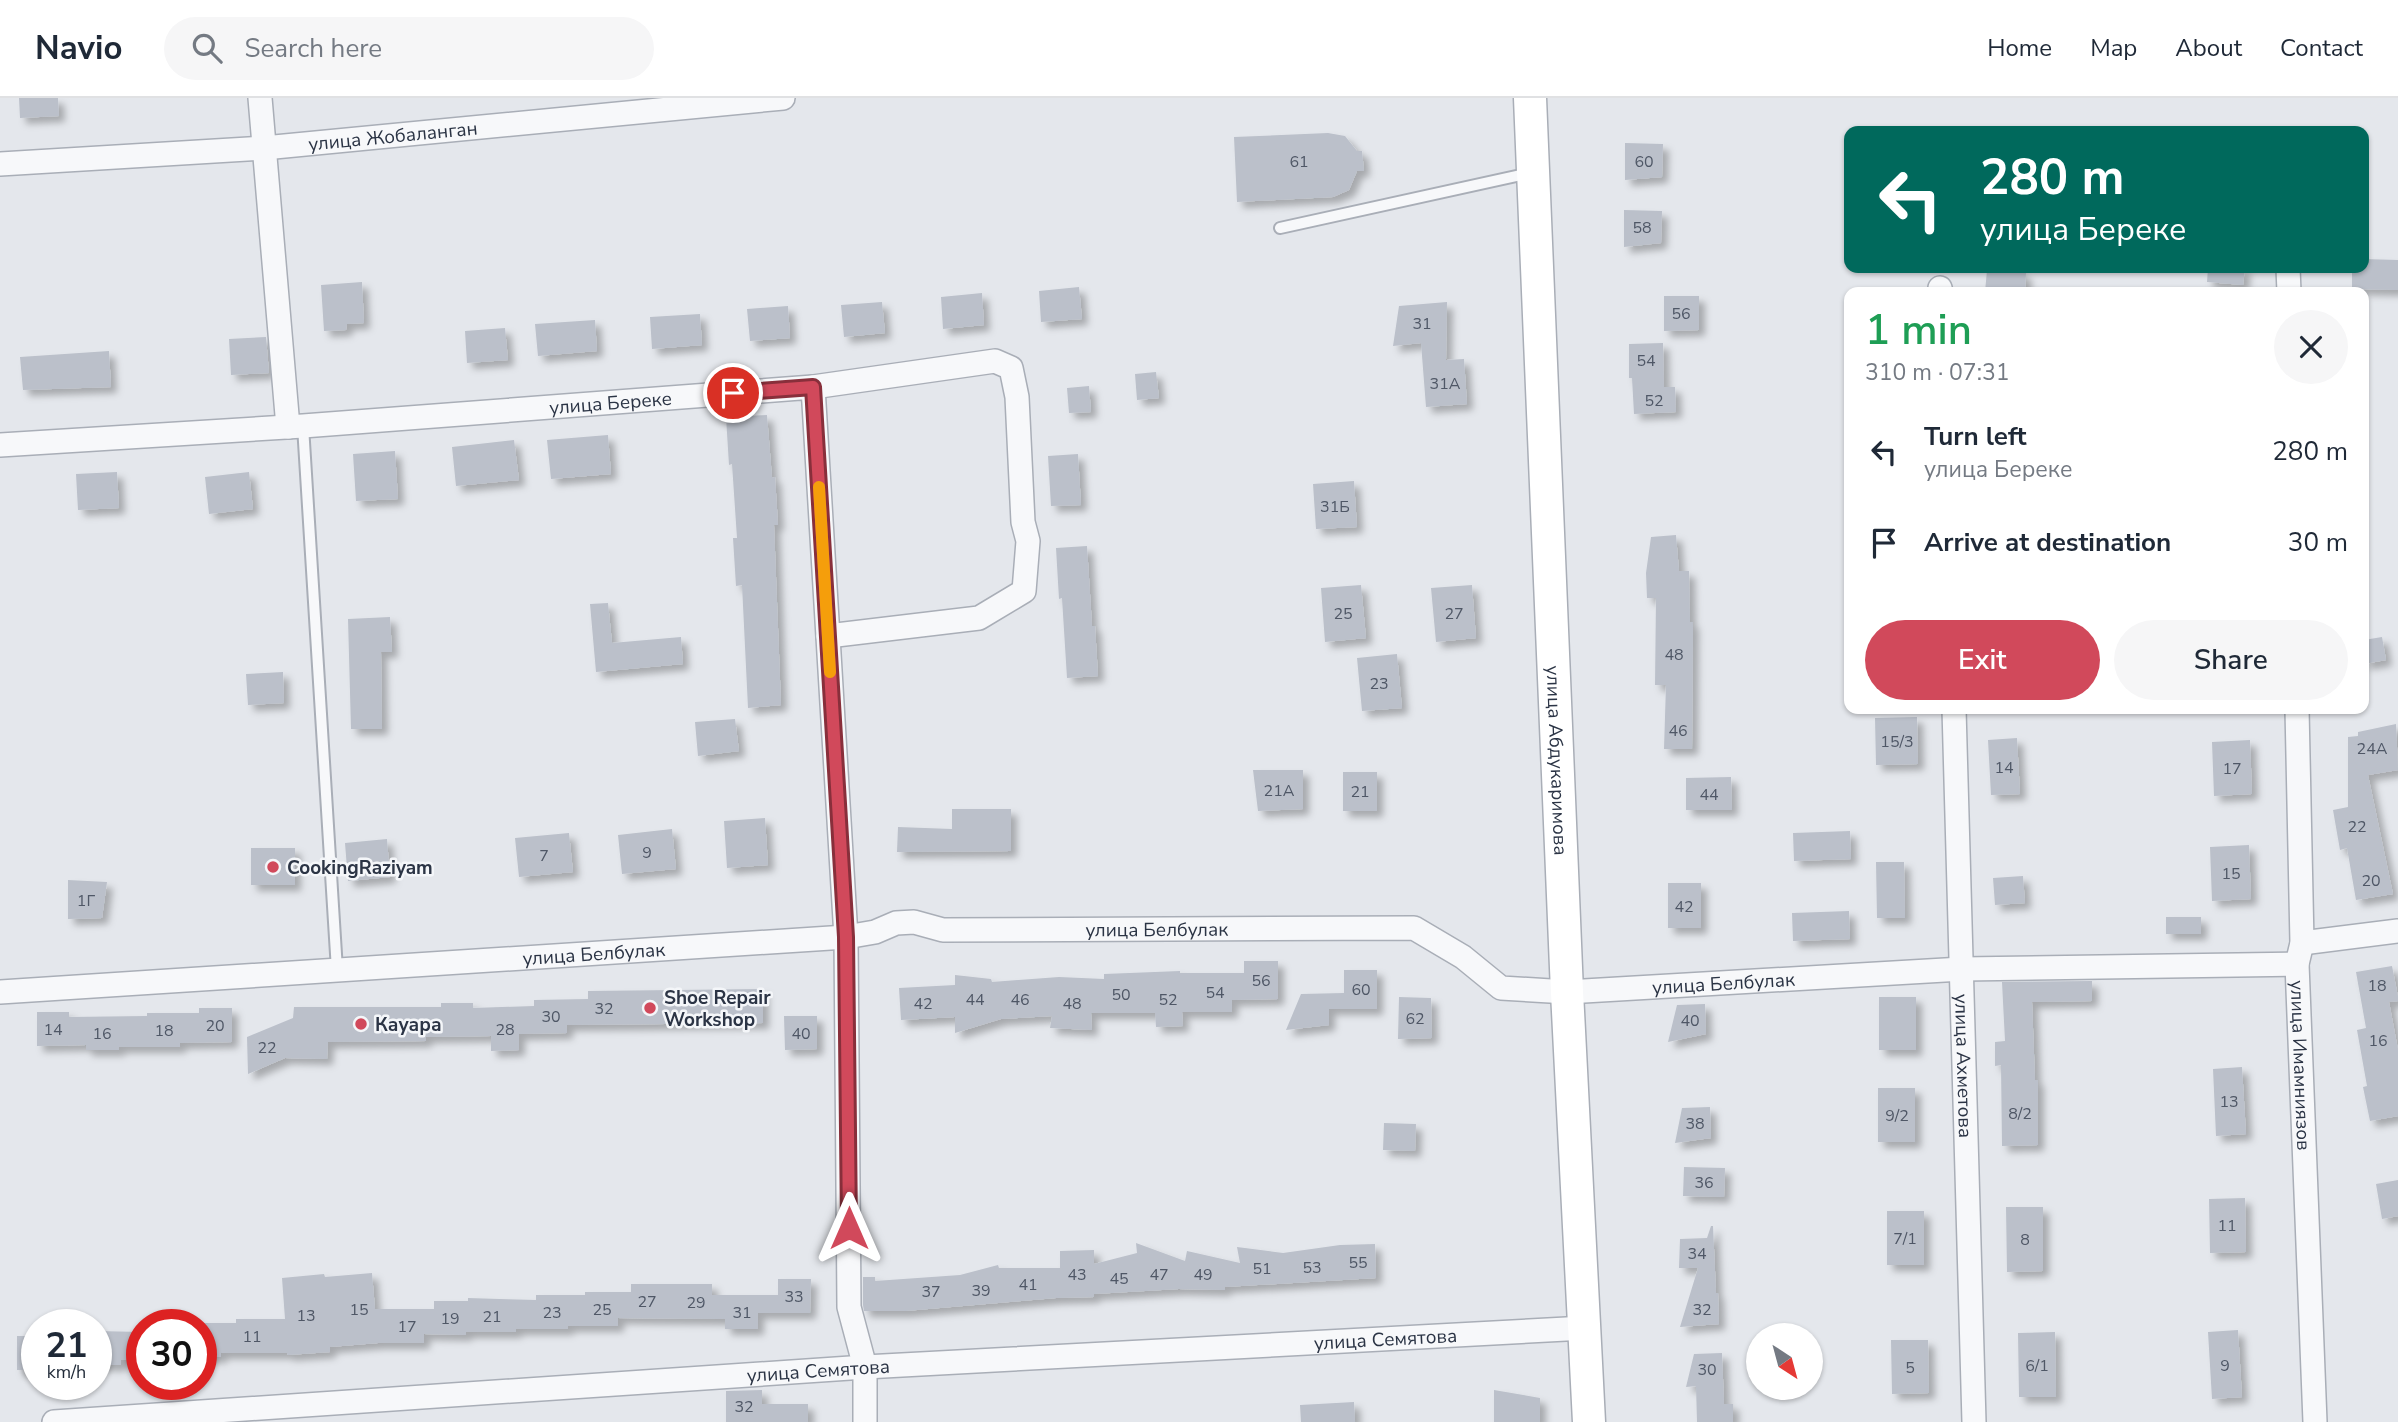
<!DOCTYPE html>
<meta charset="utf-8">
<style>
body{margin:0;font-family:"Nunito Sans",sans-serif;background:#f6f6f7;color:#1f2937;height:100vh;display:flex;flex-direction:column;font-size:26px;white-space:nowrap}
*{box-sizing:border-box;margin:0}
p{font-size:23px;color:#747a83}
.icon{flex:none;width:38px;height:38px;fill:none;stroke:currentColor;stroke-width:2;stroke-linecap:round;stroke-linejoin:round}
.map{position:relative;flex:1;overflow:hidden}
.side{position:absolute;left:1844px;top:189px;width:525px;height:427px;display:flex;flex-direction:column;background:#fff;border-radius:14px;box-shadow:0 2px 5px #0004}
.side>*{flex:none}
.top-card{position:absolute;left:1844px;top:28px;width:525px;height:147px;border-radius:14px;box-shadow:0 2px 5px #0004;background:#00695c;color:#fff;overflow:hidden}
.needle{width:46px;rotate:144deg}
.buttons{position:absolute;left:1746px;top:1225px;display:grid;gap:14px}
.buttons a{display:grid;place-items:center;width:77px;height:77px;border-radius:50%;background:#fff;box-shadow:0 2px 5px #0004;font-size:35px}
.speed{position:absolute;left:21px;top:1211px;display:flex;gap:14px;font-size:35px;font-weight:700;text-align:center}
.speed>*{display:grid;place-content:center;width:91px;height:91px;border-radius:50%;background:#fff;box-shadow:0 2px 5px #0004;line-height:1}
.speed small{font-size:18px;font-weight:400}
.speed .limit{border:10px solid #d22;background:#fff;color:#111}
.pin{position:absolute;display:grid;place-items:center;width:60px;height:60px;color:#fff;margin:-30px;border:4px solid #fff;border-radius:50%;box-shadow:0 2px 7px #0007}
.me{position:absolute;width:77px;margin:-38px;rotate:0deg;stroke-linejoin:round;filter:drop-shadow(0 0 5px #0008)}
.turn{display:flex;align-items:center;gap:24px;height:147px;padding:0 21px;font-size:32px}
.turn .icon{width:91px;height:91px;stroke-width:2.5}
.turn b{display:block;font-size:49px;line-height:60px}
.round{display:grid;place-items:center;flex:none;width:74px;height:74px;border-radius:37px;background:#f6f6f7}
.summary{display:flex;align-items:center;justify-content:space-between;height:119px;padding:0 21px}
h1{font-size:42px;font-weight:600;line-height:52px;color:#1e9e55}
.cta{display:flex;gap:14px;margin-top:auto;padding:14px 21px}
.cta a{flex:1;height:80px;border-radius:42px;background:#d1495b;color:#fff;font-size:28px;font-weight:600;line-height:80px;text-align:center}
.cta a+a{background:#f6f6f7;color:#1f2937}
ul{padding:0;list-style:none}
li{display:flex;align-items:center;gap:21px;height:91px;padding:0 21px}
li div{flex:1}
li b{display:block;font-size:26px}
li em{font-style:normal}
header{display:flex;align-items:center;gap:42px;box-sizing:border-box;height:98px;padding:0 35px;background:#fff;border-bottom:2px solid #e0e1e3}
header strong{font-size:33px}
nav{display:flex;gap:38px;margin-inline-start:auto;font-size:24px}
.search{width:490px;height:63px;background:#f6f6f7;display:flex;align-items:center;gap:18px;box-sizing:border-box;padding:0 24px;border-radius:38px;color:#747a83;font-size:26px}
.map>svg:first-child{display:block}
.building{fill:#bbc0ca;filter:url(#shadow)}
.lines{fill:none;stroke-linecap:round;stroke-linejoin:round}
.service-casing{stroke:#a9aeb7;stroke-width:14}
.minor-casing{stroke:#a9aeb7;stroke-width:26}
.secondary-casing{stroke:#a9aeb7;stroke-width:35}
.service{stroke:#f7f8fa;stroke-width:10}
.minor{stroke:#f7f8fa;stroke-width:23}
.secondary{stroke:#fff;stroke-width:32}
.route-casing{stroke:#882f3b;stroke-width:18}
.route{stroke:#d1495b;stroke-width:12}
.slow{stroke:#f59e0b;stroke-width:12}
.poi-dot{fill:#d1495b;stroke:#f4f6f9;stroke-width:2.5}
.labels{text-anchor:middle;stroke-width:5;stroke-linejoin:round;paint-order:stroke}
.number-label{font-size:16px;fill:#4f5766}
.street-label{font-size:19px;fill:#2b3445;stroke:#f4f6f9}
.poi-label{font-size:19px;font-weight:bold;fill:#2b3445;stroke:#f4f6f9;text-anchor:start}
</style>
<header>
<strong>Navio</strong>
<div class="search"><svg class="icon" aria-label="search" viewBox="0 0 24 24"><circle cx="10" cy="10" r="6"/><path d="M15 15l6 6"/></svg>Search here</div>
<nav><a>Home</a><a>Map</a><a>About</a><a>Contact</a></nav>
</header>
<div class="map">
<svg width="2398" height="1324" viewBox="0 0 2398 1324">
<defs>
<filter id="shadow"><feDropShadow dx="6" dy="6" stdDeviation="3.5" flood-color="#0004"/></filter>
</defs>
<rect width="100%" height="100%" fill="#e4e7ec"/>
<path class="building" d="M19,0H58L59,18L20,20Z
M1328,35L1345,38L1357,53H1362L1364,73H1357L1349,92L1333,99L1237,104L1234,39Z
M1625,45L1663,46L1662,79L1625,82Z
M1624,112L1662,113L1661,145L1624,149Z
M2364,161L2398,162V192L2352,191V170H2364Z
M1989,170H2019V175H2026L2025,194H1985L1987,172Z
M2208,170H2245L2243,187L2207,184Z
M362,184L364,225L347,226L346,232L324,233L321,187Z
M1079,189L1082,221L1041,224L1039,193Z
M982,195L984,227L943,231L941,199Z
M1664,198H1699V232L1664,233Z
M882,204L885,235L844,239L841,207Z
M1447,204L1446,262L1464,261L1467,306L1426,309L1421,245L1393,248L1399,208Z
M788,208L790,240L750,243L747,211Z
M700,216L702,247L652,251L650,219Z
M595,222L597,253L538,258L535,226Z
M505,230L508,262L467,265L465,233Z
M266,239L269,275L231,277L229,241Z
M1663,245L1664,289H1675L1676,314L1634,316L1632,280H1629V246Z
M109,253L111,289L23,292L20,259Z
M1156,274L1159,300L1137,302L1135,276Z
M1089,288L1091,314L1069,315L1067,290Z
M767,317L772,380L775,379L778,427H774L781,607L748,610L742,487L736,488L733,440H737L732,366L729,367L726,319Z
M608,337L611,376L551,381L547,342Z
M514,342L519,382L456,388L452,349Z
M395,353L398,401L356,403L353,356Z
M1078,356L1081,407L1051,408L1048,358Z
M117,374L119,410L78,412L76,376Z
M249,374L253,411L209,416L205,379Z
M1354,383L1357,429L1316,431L1313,386Z
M1676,437L1679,473H1689L1690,524H1693L1692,651H1664L1666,587H1655L1656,500H1647L1646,475L1651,439Z
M1087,448L1092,528H1095L1098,578L1067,580L1062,500L1059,501L1056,450Z
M1361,487L1366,540L1325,544L1321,490Z
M1472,487L1476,540L1436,544L1431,490Z
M608,505L612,545L681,539L683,566L596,574L590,506Z
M390,519L392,554H381L382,631H351L348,521Z
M2382,539L2386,562L2364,566V542Z
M1397,556L1402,610L1362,613L1357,560Z
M283,574L284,605L248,607L246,576Z
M1917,619L1918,666L1876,667L1875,620Z
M735,621L739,653L698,658L695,624Z
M2396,626L2398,672L2368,677L2393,796L2356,802L2347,750L2340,752L2333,712L2348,709V639L2358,638V634Z
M2017,640L2020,696L1991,697L1988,642Z
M2250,642L2252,696L2214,698L2212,644Z
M1253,672H1303V711L1258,713Z
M1343,674H1377V713H1343Z
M1731,679L1732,712H1686V680Z
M952,711H1011V753L897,754L898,729L952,731Z
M765,720L768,767L727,770L724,723Z
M672,731L676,771L622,776L618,737Z
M1850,733L1851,761L1794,763L1793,735Z
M569,735L573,774L519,779L515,740Z
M387,741L390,779L348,783L345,745Z
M2249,747L2251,801L2212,803L2210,749Z
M251,750H295V787H251Z
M1876,764H1904L1905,820H1877Z
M2023,778L2025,805L1995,807L1993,780Z
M68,782L107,784L102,820L68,821Z
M1668,785H1701V830H1668Z
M1849,813L1850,841L1793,843L1792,815Z
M2166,819H2201V836H2166Z
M1244,863H1278V901L1232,902V914H1182L1183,928L1156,929L1155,915H1091L1092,932L1050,930L1052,918L1001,921L955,935V919L901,922L899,890L955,887V877L991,881L992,884L1059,879L1104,881V876L1180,873V875H1244Z
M2392,868L2398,899V903L2389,904L2398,952V1018L2370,1023L2363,989L2367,988L2357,932L2366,930L2356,874Z
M1344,872H1377V911H1329V927L1286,932L1301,896L1344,895Z
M2092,883V903L2032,904L2035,982H2038V1047L2002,1048L2001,967L1995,968V944L2005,943L2002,884Z
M763,891V925L567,927V935L519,936V952L491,953V938L426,939V943L328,944L327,961L285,960L248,976L247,939L293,920L294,909H441V905H473V910L534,908V902L588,901V893Z
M1399,899L1431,900L1432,940L1398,941Z
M1879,899H1916V952H1879Z
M1705,906L1706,936L1668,944L1677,907Z
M199,910H232V944L180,945V949H119V952H86V947L37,948V914H69V919L147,918V915H199Z
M784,918H817V951L785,952Z
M2242,969L2246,1036L2216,1038L2213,971Z
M1878,990H1915V1044H1878Z
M1710,1009L1711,1040L1675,1045L1682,1010Z
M1384,1025L1416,1026L1415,1053L1383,1052Z
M1684,1069L1725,1070L1724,1099L1683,1098Z
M2398,1082V1118L2382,1121L2376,1086Z
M2245,1100L2246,1154L2210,1155L2209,1101Z
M2006,1109H2043V1173L2007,1174Z
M1887,1113H1924V1167H1887Z
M1711,1128H1713L1716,1195H1718L1719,1226L1680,1229L1698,1170H1679L1680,1141L1707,1140Z
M1136,1145L1185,1163L1187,1153L1240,1165L1237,1149L1283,1155L1340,1147L1375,1146L1376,1180L1225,1189V1192L1179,1191L1094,1196V1199L1056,1200L905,1213H864L863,1207V1179H875V1183L960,1177L998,1167L999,1170H1060V1153L1094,1152V1166L1137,1155Z
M372,1175L375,1211H434V1203H468V1200L536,1202V1197H585V1194H631V1186H712V1197H778V1181H811L810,1215H758V1231H725V1221L618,1220V1228H568V1231H516V1234H466V1237L424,1236V1245H378L330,1249V1254L288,1257L287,1255H221V1259H201V1225H236V1221H285L282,1180L324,1176L325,1179Z
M2238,1232L2242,1299L2212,1301L2208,1234Z
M96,1233L142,1234V1262H121V1267H96Z
M2055,1234L2056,1299H2019L2018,1235Z
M17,1238H37V1272H17Z
M1891,1242H1928L1929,1295L1892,1296Z
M1722,1255L1724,1306H1733V1324H1697L1696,1288L1686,1289L1694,1256Z
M762,1292V1306H808V1324H726V1293Z
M1494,1292L1540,1300V1324H1494Z
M1354,1304L1355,1324H1301L1300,1307Z"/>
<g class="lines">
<g class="service-casing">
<path id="service" d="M1280,130L1530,75
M303,328L337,872"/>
</g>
<g class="minor-casing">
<g id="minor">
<path d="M260,0L288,329"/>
<path id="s1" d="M0,66L264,50L783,0"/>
<path d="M2288,170L2289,194"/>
<path d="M1940,190L1941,194"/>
<path d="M813,289L995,263L1011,270L1017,299L1023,424L1028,443L1024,493L979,520L828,538"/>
<path id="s2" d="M0,347L303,328L813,289L846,839L849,1209L865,1269V1324"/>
<path id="s3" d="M1954,611L1974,1324"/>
<path id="s4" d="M2297,611L2302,845L2297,866L2315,1324"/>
<path d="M2302,845L2398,833"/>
<path id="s5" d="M0,894L846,839L875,834L896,825L914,824L943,832L1414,830L1463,859L1501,890L1567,894L1962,871L2297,866"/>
<path id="s6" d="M54,1324L865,1269L1585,1230"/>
</g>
</g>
<g class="secondary-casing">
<g id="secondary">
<path id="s7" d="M1530,0L1567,894L1589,1324"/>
</g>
</g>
<use href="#service" class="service"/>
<use href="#minor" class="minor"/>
<use href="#secondary" class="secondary"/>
</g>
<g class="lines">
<g class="route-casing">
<path id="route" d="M733,295L813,289L846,839L849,1130"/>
</g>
<use href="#route" class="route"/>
<path class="slow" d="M819,389L830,574"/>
</g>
<g class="poi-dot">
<circle cx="273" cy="769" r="7"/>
<circle cx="650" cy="910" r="7"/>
<circle cx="361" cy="926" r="7"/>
</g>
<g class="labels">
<g class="number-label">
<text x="1299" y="69">61</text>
<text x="1644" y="69">60</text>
<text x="1642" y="135">58</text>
<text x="1681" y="221">56</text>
<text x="1422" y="231">31</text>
<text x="1646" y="268">54</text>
<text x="1445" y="291">31А</text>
<text x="1654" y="308">52</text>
<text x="1335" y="414">31Б</text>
<text x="1343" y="521">25</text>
<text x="1454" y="521">27</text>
<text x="1674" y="562">48</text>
<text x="1379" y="591">23</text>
<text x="1678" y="638">46</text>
<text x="1897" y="649">15/3</text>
<text x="2372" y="656">24А</text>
<text x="2004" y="675">14</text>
<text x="2232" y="676">17</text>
<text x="1279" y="698">21А</text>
<text x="1360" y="699">21</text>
<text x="1709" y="702">44</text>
<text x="2357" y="734">22</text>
<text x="647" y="760">9</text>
<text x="544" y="763">7</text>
<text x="2231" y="781">15</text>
<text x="2371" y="788">20</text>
<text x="86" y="808">1Г</text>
<text x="1684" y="814">42</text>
<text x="1261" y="888">56</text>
<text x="2377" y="893">18</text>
<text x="1361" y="897">60</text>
<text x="1215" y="900">54</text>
<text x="1121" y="902">50</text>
<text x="975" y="907">44</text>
<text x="1020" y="907">46</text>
<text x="1168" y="907">52</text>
<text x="923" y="911">42</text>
<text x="1072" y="911">48</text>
<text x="604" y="916">32</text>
<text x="551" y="924">30</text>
<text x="1415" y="926">62</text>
<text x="1690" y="928">40</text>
<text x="215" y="933">20</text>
<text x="53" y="937">14</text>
<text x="505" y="937">28</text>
<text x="164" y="938">18</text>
<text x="102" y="941">16</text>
<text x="801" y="941">40</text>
<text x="2378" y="948">16</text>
<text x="267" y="955">22</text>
<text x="2229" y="1009">13</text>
<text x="2020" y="1021">8/2</text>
<text x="1897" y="1023">9/2</text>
<text x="1695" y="1031">38</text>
<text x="1704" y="1090">36</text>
<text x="2227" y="1133">11</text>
<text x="1905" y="1146">7/1</text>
<text x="2025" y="1147">8</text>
<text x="1697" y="1161">34</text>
<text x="1358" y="1170">55</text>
<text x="1312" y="1175">53</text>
<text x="1262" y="1176">51</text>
<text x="1077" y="1182">43</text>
<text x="1159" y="1182">47</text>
<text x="1203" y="1182">49</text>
<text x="1119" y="1186">45</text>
<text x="1028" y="1192">41</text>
<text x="981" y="1198">39</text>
<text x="931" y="1199">37</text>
<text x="794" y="1204">33</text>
<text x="647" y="1209">27</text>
<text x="696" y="1210">29</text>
<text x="359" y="1217">15</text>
<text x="602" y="1217">25</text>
<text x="1702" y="1217">32</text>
<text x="552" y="1220">23</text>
<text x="742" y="1220">31</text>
<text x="306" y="1223">13</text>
<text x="492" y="1224">21</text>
<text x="450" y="1226">19</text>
<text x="407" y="1234">17</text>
<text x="252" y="1244">11</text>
<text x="2037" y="1273">6/1</text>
<text x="2225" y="1273">9</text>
<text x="1910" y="1275">5</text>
<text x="1707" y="1277">30</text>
<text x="744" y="1314">32</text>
</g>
<g class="street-label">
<text dy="7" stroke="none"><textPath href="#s1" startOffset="394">улица Жобаланган</textPath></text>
<text dy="7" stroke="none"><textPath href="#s2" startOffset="612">улица Береке</textPath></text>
<text dy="7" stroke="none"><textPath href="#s7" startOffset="663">улица Абдукаримова</textPath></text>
<text dy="7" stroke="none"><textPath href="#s5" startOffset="1162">улица Белбулак</textPath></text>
<text dy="7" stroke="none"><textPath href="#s5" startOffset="595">улица Белбулак</textPath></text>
<text dy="7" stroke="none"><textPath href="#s5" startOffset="1748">улица Белбулак</textPath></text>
<text dy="7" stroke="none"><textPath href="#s3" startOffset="357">улица Ахметова</textPath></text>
<text dy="7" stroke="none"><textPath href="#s4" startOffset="357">улица Имамниязов</textPath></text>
<text dy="7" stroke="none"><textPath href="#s6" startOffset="1334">улица Семятова</textPath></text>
<text dy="7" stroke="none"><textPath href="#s6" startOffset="766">улица Семятова</textPath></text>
</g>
<g class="poi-label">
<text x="287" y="776">CookingRaziyam</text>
<text x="664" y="906">Shoe Repair<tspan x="664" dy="22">Workshop</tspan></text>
<text x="375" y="933">Кауара</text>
</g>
</g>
</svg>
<div class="buttons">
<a><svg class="needle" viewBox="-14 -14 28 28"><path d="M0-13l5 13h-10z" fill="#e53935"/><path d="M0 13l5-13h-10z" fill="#747a83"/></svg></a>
</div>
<div class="speed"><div>21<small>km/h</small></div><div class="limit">30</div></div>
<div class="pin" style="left:733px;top:295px;background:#d93025"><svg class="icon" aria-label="arrive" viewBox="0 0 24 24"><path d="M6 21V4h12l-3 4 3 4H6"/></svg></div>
<svg class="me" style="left:849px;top:1130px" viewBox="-20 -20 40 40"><path d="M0-17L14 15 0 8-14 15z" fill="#d1495b" stroke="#fff" stroke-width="4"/></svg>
<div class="top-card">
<div class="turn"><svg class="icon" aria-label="left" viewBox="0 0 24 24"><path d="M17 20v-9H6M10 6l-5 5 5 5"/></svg><div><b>280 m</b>улица Береке</div></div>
</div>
<section class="side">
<div class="summary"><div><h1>1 min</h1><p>310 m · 07:31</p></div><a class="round"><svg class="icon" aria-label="close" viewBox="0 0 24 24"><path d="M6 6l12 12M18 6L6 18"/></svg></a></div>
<ul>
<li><svg class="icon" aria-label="left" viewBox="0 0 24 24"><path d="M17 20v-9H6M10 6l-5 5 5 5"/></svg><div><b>Turn left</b><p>улица Береке</p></div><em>280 m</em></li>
<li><svg class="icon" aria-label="arrive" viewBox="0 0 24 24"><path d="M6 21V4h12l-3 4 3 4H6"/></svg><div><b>Arrive at destination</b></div><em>30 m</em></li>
</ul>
<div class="cta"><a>Exit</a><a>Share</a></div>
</section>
</div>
